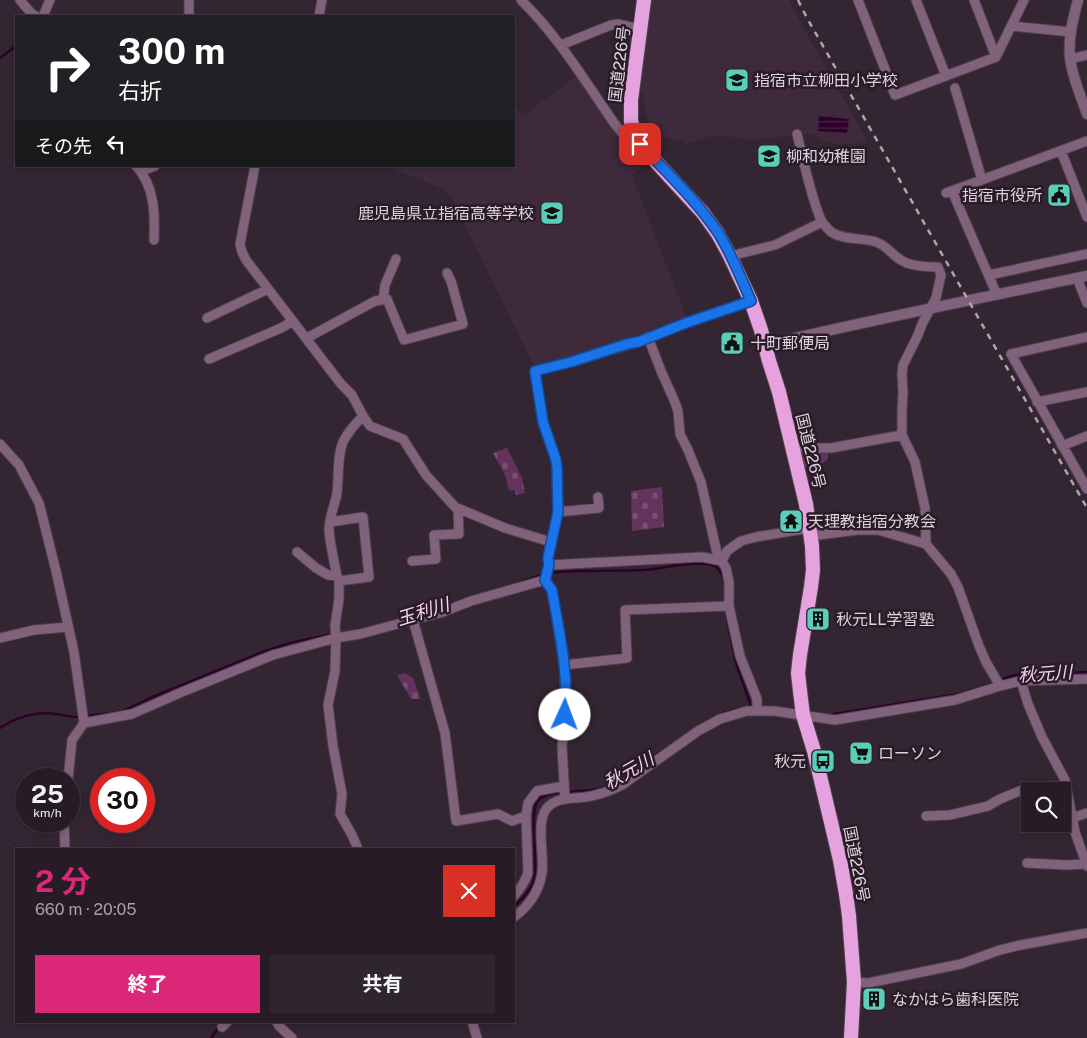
<!DOCTYPE html>
<html lang="ja">
<meta charset="utf-8">
<style>
body{margin:0;font-family:"Public Sans","Noto Sans JP",sans-serif;background:#2f252e;color:#f1f3f6;height:100vh;display:flex;flex-direction:column;font-size:19px;white-space:nowrap}
*{box-sizing:border-box;margin:0}
p{font-size:16px;color:#a4a1a7}
.icon{flex:none;width:28px;height:28px;fill:none;stroke:currentColor;stroke-width:2;stroke-linecap:round;stroke-linejoin:round}
.map{position:relative;flex:1;overflow:hidden}
.side{position:absolute;left:15px;top:848px;width:500px;height:175px;display:flex;flex-direction:column;background:#271c26;border-radius:0px;box-shadow:0 2px 8px #0003,0 0 0 1px #433a43}
.side>*{flex:none}
.guide{position:absolute;left:15px;top:15px;width:500px;height:152px;border-radius:0px;box-shadow:0 2px 8px #0003,0 0 0 1px #433a43;background:#202124;color:#fff;overflow:hidden}
.fabs{position:absolute;left:1021px;top:782px;display:grid;gap:10px}
.fabs a{display:grid;place-items:center;width:50px;height:50px;border-radius:0px;background:#271c26;box-shadow:0 2px 8px #0003,0 0 0 1px #433a43;font-size:25px}
.speed{position:absolute;left:15px;top:768px;display:flex;gap:10px;font-size:25px;font-weight:700;text-align:center}
.speed>*{display:grid;place-content:center;width:65px;height:65px;border-radius:50%;background:#271c26;box-shadow:0 2px 8px #0003,0 0 0 1px #433a43;line-height:1}
.speed small{font-size:12px;font-weight:400}
.speed .limit{border:8px solid #d22;background:#fff;color:#111}
.pin{position:absolute;display:grid;place-items:center;width:42px;height:42px;color:#fff;margin:-21px;border-radius:10px;box-shadow:0 2px 8px #0006}
.me{position:absolute;width:55px;margin:-28px;rotate:2deg;stroke-linejoin:round;filter:drop-shadow(0 0 4px #0008)}
.turn{display:flex;align-items:center;gap:18px;height:105px;padding:0 20px;font-size:22px}
.turn .icon{width:65px;height:65px;stroke-width:2.5}
.turn b{display:block;font-size:35px;line-height:42px}
.then{display:flex;align-items:center;height:48px;padding:0 20px;background:#0003;gap:10px;font-size:19px}
.round{display:grid;place-items:center;flex:none;width:52px;height:52px;border-radius:0px;background:#2f252e}
.headline{display:flex;align-items:center;justify-content:space-between;height:85px;padding:0 20px}
h1{font-size:30px;font-weight:700;line-height:38px;color:#db2777}
.cta{display:flex;gap:10px;margin-top:auto;padding:10px 20px}
.cta a{flex:1;height:58px;border-radius:0px;background:#db2777;color:#fff;font-size:20px;font-weight:700;line-height:58px;text-align:center}
.cta a+a{background:#2f252e;color:#f1f3f6}
.map>svg:first-child{display:block}
.built{fill:#3f2a3c}
.cemetery{fill:url(#cemetery-stones)}
.water{fill:url(#water-rules)}
.lines{fill:none;stroke-linecap:round;stroke-linejoin:round}
.stream{stroke:#2d002a;stroke-width:2.5}
.minor-casing{stroke:#4f414d;stroke-width:11}
.tertiary-casing{stroke:#4f414d;stroke-width:12}
.trunk-casing{stroke:#4f414d;stroke-width:16}
.minor{stroke:#80627c;stroke-width:9}
.tertiary{stroke:#80627c;stroke-width:10}
.trunk{stroke:#e6a2de;stroke-width:14}
.rail{stroke:#b0a4ae;stroke-width:2.5;stroke-dasharray:6 6;stroke-linecap:butt}
.route-casing{stroke:#114b97;stroke-width:12}
.route{stroke:#1a73e8;stroke-width:9}
.labels{text-anchor:middle;stroke-width:5;stroke-linejoin:round;paint-order:stroke}
.street-label{font-size:16px;fill:#ded3dc;stroke:#2a1b28}
.poi-label{font-size:16px;fill:#ded3dc;stroke:#2a1b28;text-anchor:start}
.water-label{font-size:18px;font-style:italic;fill:#f6d0f1;stroke:#2a1b28}
</style>
<div class="map">
<svg width="1087" height="1038" viewBox="0 0 1087 1038">
<defs>
<pattern id="cemetery-stones" width="16" height="16" patternUnits="userSpaceOnUse" patternTransform="scale(1.25)"><rect width="16" height="16" fill="#63335e"/><path d="M2 7V4a2 2 0 0 1 4 0v3zM10 15v-3a2 2 0 0 1 4 0v3z" fill="#795074"/></pattern>
<pattern id="water-rules" width="6" height="5" patternUnits="userSpaceOnUse" patternTransform="scale(1.25)"><rect width="6" height="5" fill="#2d002a"/><path d="M0 2.5h6" fill="none" stroke="#4b2448"/></pattern>
</defs>
<rect width="100%" height="100%" fill="#342532"/>
<path class="built" d="M650,0H789L803,27L868,143L835,144L824,141L812,134H807L752,140L733,137L711,136L687,144L681,141L661,137L662,125L648,123L641,89L640,71Z
M578,75L612,128L636,158L641,162L646,164L632,176L688,321L637,340L535,368L450,195L445,190L386,166H514V105L523,116Z"/>
<path class="cemetery" d="M507,448L522,478L525,493L516,495L514,490L509,491L506,477L493,453Z
M828,450V459L823,463L803,467L798,451Z
M662,487L664,527L632,531L631,491Z
M405,673L413,678L421,699H411L397,675Z"/>
<path class="water" d="M819,116L849,119L847,133L818,131Z"/>
<g class="lines">
<path class="stream" d="M0,58L16,46
M549,573C580,569 611,572 642,570C664,569 690,560 712,565C720,567 723,576 725,583
M506,587L544,574
M423,613L453,603
M727,619L736,663L751,706
M1003,679L1014,675L1087,672
M834,714L959,694L991,684
M719,715L723,713L738,709
M85,716L121,712L155,696L265,651L290,643L332,634
M0,728C15,718 30,713 48,713C59,714 69,717 80,717
M514,907C520,900 530,892 533,883C537,872 534,838 534,825C534,819 533,809 537,802C544,790 578,792 592,790C617,787 641,765 662,751
M211,1038L219,1027"/>
<g class="minor-casing">
<path id="minor" d="M20,0L31,13L36,16
M189,0V16
M521,0C558,36 585,81 614,123L622,133L636,140
M858,0L895,95L996,57L1024,0
M916,0L946,76
M974,0L996,57
M43,16L50,0
M319,16L322,0
M1011,26L1071,32
M561,45L611,25L618,24L640,29
M1070,59L1087,55
M955,88L982,180
M797,134C804,162 810,194 821,220C823,224 828,229 831,232C845,241 862,237 876,242C886,245 892,255 901,260C910,266 928,267 938,267L941,275L936,298L922,324L918,335L903,365L902,374L903,393L902,410V435L915,462L925,508L926,544
M1061,151L1087,217
M136,166C155,186 155,215 154,240
M255,166L240,244L242,252L246,260L341,384L352,395L363,416L370,426L403,439L426,475L455,507L505,528L551,542
M141,171L155,166
M952,191L997,295
M946,193L1087,141
M730,256L775,245L822,222
M989,275L1087,254
M1077,278L1087,303
M383,300L385,285L396,259
M207,318L268,289
M648,337L661,371L674,400L678,411L680,434L688,450L701,482L717,553L726,568L729,582V606L740,656L757,699V710
M1087,337L1011,354L1087,489
M307,338L375,301L387,299L404,340L463,324L451,281L447,273
M209,359L281,328L293,321
M1037,402L1087,392
M0,444L19,465L39,503L56,571L74,652L84,723
M1062,446L1087,436
M793,448H831L902,435
M558,512L599,508L598,497
M330,522L363,517L369,577L339,581
M811,536L857,530H878L926,544L951,574L958,587L979,646L986,662L1000,686
M297,552L316,568L328,575L337,576
M412,561L436,559L434,535L459,534L458,509
M722,561L727,551L741,541L756,537L810,528
M549,565L702,557L722,561
M413,620L445,733L456,821L498,814L512,821L526,816
M0,638L34,630L68,627
M564,665L627,658L625,610L729,606
M1021,681L1028,704L1042,737L1065,780L1075,832L1087,866
M68,779L72,740L84,723L132,714L182,692L273,655L336,638L360,634L443,612L471,601L545,580
M565,799L562,747L566,699L564,665L552,591L545,580L549,565L548,558L558,512L557,468L556,460L543,422L535,371L571,362L638,342L686,323L751,301
M926,816L950,815L988,806L1000,799L1022,790L1065,785
M1072,818L1087,813
M64,821L65,849
M358,849L352,835L340,814L342,794L333,746L328,705L335,671L336,638L335,626L339,599V581L337,576C334,561 330,544 329,530C329,517 335,505 337,493C339,477 337,453 344,440C349,431 356,423 363,416
M1027,863L1066,865L1086,864
M514,896C520,889 525,882 528,873L526,816L528,803L537,791L564,786
M514,917C529,906 539,892 542,873C545,855 534,819 549,806C558,797 574,799 586,797C599,795 610,791 622,785L698,731L720,719L747,711H774L835,720L955,700L1000,686L1021,681L1087,679
M854,982L868,983L961,964L1000,950L1021,945L1087,933
M276,1021L279,1026L292,1038
M472,1021L477,1038
M222,1027L228,1021"/>
</g>
<g class="tertiary-casing">
<path id="tertiary" d="M1078,0C1073,19 1068,38 1070,58C1072,77 1081,96 1087,114
M765,345C872,320 979,298 1087,276"/>
</g>
<g class="trunk-casing">
<path id="trunk" d="M644,0L631,100V121L636,140L703,213L718,234L730,256L751,301L761,330L769,361L779,392L806,504L812,546L813,570L811,587L800,655L798,673L800,691L803,715L814,751L840,860L846,894L849,916L854,982L851,1038"/>
</g>
<use href="#minor" class="minor"/>
<use href="#tertiary" class="tertiary"/>
<use href="#trunk" class="trunk"/>
<path class="rail" d="M798,0L807,18L1087,508"/>
</g>
<g class="lines">
<g class="route-casing">
<path id="route" d="M565,715C569,673 559,631 552,590L545,580L549,565L548,558L558,512L557,468L556,460L543,422L535,371L571,362L627,344L638,342L686,323L751,301C741,278 732,255 719,234C697,201 667,173 640,144"/>
</g>
<use href="#route" class="route"/>
</g>
<defs>
<g id="school-square" transform="scale(1.25)"><rect x="-9" y="-9" width="18" height="18" rx="4" fill="#5bcebb" stroke="#2a1b28"/><path d="M0-5L7-2L0 1L-7-2ZM-4 1L0 2.5L4 1V4Q0 6-4 4Z" fill="#111"/></g>
<g id="civic-square" transform="scale(1.25)"><rect x="-9" y="-9" width="18" height="18" rx="4" fill="#5bcebb" stroke="#2a1b28"/><path d="M-.6-6.5H3V-4.5H.6V-3L4-1V1h2V6H-6V1h2V-1L-.6-3ZM-1.2 2.5V6h2.4V2.5Z" fill="#111"/></g>
<g id="temple-square" transform="scale(1.25)"><rect x="-9" y="-9" width="18" height="18" rx="4" fill="#5bcebb" stroke="#2a1b28"/><path d="M0-6L5-2H3V0L6.5 2.5H4V6H1.5V3h-3V6H-4V2.5H-6.5L-3 0V-2H-5Z" fill="#111"/></g>
<g id="building-square" transform="scale(1.25)"><rect x="-9" y="-9" width="18" height="18" rx="4" fill="#5bcebb" stroke="#2a1b28"/><path d="M-4-6H4V6H1V3H-1V6H-4ZM-2.5-4.3h1.7v1.8h-1.7ZM.8-4.3h1.7v1.8H.8ZM-2.5-1h1.7V.8h-1.7ZM.8-1h1.7V.8H.8Z" fill="#111"/></g>
<g id="supermarket-square" transform="scale(1.25)"><rect x="-9" y="-9" width="18" height="18" rx="4" fill="#5bcebb" stroke="#2a1b28"/><path d="M-6-5.5h2.5l.6 2H6L4.5 2H-2.5L-4.4-4H-6ZM-1.5 3.2a1.3 1.3 0 1 0 .1 0ZM3 3.2a1.3 1.3 0 1 0 .1 0Z" fill="#111"/></g>
<g id="bus-square" transform="scale(1.25)"><rect x="-9" y="-9" width="18" height="18" rx="4" fill="#5bcebb" stroke="#2a1b28"/><path d="M-5-6H5V4H4V6H2V4H-2V6H-4V4H-5ZM-3.5-4V0h7V-4ZM-3.5 1.2v1.5H-2V1.2ZM2 1.2v1.5H3.5V1.2Z" fill="#111"/></g>
</defs>
<g fill-rule="evenodd">
<use href="#school-square" x="737" y="80"/>
<use href="#school-square" x="769" y="156"/>
<use href="#civic-square" x="1059" y="195"/>
<use href="#school-square" x="552" y="213"/>
<use href="#civic-square" x="732" y="343"/>
<use href="#temple-square" x="791" y="521"/>
<use href="#building-square" x="818" y="619"/>
<use href="#supermarket-square" x="861" y="753"/>
<use href="#bus-square" x="823" y="761"/>
<use href="#building-square" x="874" y="999"/>
</g>
<g class="labels">
<g class="street-label">
<text transform="translate(619 64) rotate(-83)" y="6">国道226号</text>
<text transform="translate(811 451) rotate(76)" y="6">国道226号</text>
<text transform="translate(857 864) rotate(79)" y="6">国道226号</text>
</g>
<g class="poi-label">
<text x="754" y="86">指宿市立柳田小学校</text>
<text x="786" y="162">柳和幼稚園</text>
<text x="1042" y="201" text-anchor="end">指宿市役所</text>
<text x="534" y="219" text-anchor="end">鹿児島県立指宿高等学校</text>
<text x="750" y="349">十町郵便局</text>
<text x="808" y="527">天理教指宿分教会</text>
<text x="836" y="625">秋元LL学習塾</text>
<text x="878" y="759">ローソン</text>
<text x="806" y="767" text-anchor="end">秋元</text>
<text x="892" y="1005">なかはら歯科医院</text>
</g>
<g class="water-label">
<text transform="translate(423 612) rotate(-17)" y="6">玉利川</text>
<text transform="translate(1045 674) rotate(-4)" y="6">秋元川</text>
<text transform="translate(629 771) rotate(-30)" y="6">秋元川</text>
</g>
</g>
</svg>
<div class="fabs">
<a><svg class="icon" aria-label="search" viewBox="0 0 24 24"><circle cx="10" cy="10" r="6"/><path d="M15 15l6 6"/></svg></a>
</div>
<div class="speed"><div>25<small>km/h</small></div><div class="limit">30</div></div>
<div class="pin" style="left:640px;top:144px;background:#d93025"><svg class="icon" aria-label="arrive" viewBox="0 0 24 24"><path d="M6 21V4h12l-3 4 3 4H6"/></svg></div>
<svg class="me" style="left:565px;top:715px" viewBox="-20 -20 40 40"><circle r="19" fill="#fff"/><path d="M0-13L10 11 0 6-10 11z" fill="#1a73e8"/></svg>
<div class="guide">
<div class="turn"><svg class="icon" aria-label="right" viewBox="0 0 24 24"><path d="M7 20v-9h11M14 6l5 5-5 5"/></svg><div><b>300 m</b>右折</div></div>
<div class="then">その先<svg class="icon" aria-label="left" viewBox="0 0 24 24"><path d="M17 20v-9H6M10 6l-5 5 5 5"/></svg></div>
</div>
<section class="side">
<div class="headline"><div><h1>2 分</h1><p>660 m · 20:05</p></div><a class="round" style="background:#d93025;color:#fff"><svg class="icon" aria-label="close" viewBox="0 0 24 24"><path d="M6 6l12 12M18 6L6 18"/></svg></a></div>
<div class="cta"><a>終了</a><a>共有</a></div>
</section>
</div>
